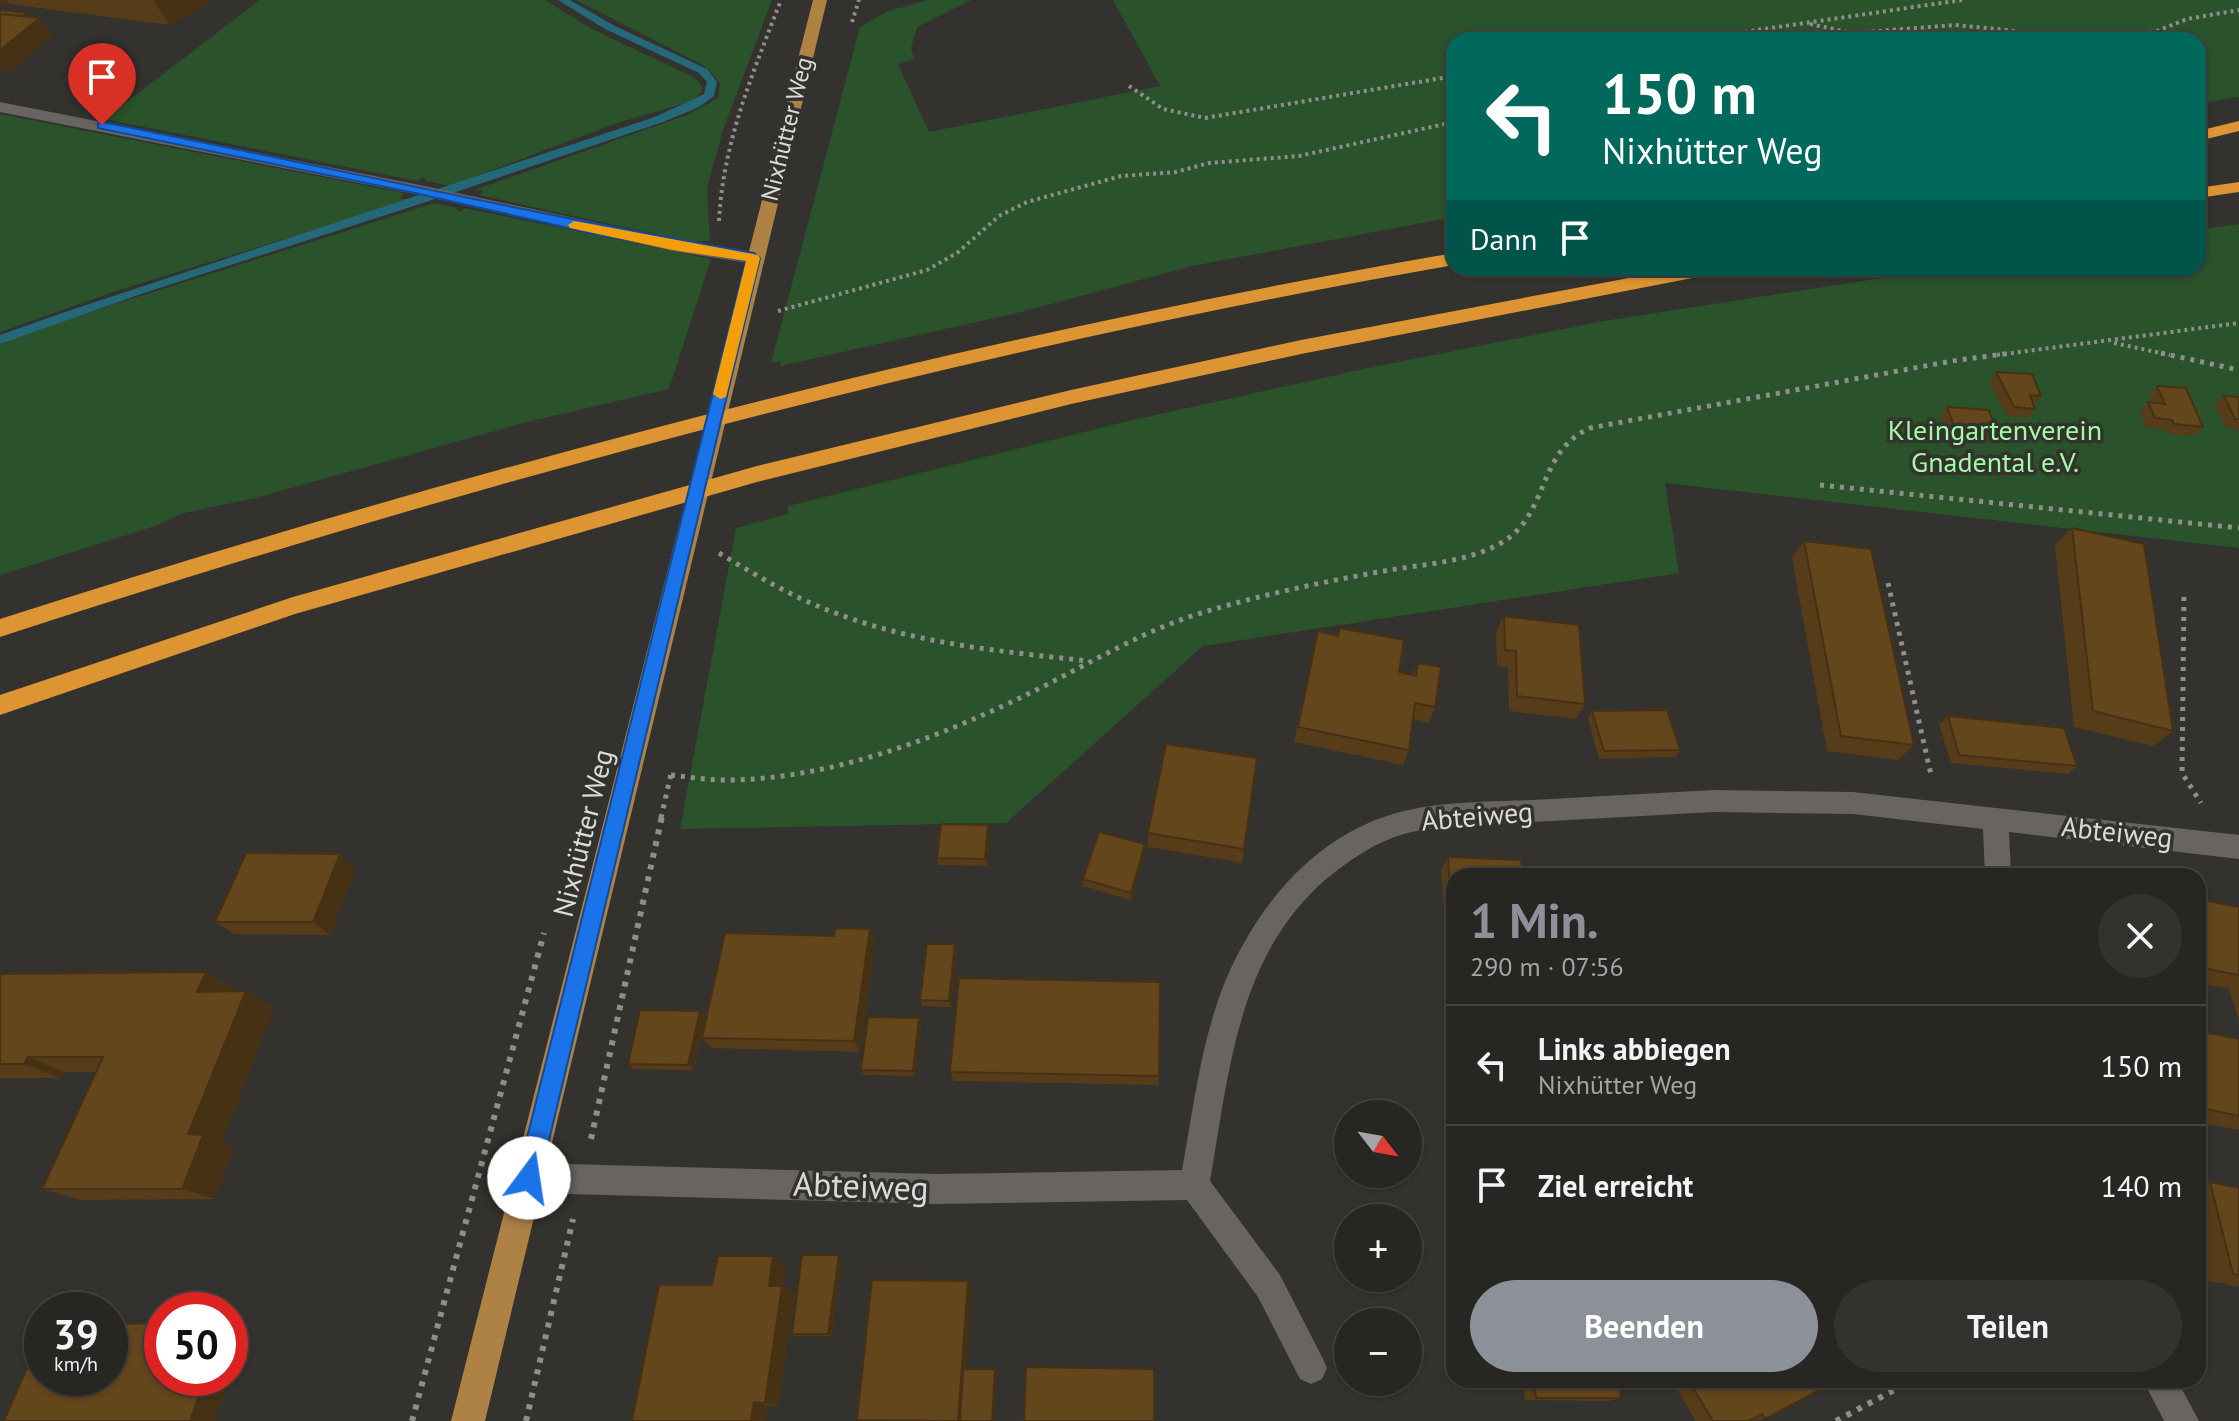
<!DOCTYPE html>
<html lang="de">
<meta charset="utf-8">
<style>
body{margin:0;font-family:"PT Sans",sans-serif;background:#33322f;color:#f1f3f6;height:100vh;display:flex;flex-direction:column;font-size:30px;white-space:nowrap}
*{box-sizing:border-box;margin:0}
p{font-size:26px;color:#a4a5a5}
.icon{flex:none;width:44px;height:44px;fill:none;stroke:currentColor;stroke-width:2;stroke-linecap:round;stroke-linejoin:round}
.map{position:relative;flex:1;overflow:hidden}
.drawer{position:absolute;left:1446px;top:868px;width:760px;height:520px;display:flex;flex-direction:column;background:#272622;border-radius:24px;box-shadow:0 2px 6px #0004,0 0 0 2px #434340}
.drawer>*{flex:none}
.top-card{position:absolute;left:1446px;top:32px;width:760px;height:244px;border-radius:24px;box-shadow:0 2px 6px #0004,0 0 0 2px #434340;background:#00695c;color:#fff;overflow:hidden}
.needle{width:52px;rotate:121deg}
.fabs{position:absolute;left:1334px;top:1100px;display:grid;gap:16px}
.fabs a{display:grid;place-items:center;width:88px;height:88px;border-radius:50%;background:#272622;box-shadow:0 2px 6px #0004,0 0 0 2px #434340;font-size:40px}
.speed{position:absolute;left:24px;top:1292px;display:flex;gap:16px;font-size:40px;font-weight:700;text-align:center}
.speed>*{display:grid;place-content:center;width:104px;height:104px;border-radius:50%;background:#272622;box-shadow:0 2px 6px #0004,0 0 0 2px #434340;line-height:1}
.speed small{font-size:20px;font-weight:400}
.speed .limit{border:12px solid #d22;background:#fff;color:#111}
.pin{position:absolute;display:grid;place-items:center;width:68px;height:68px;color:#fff;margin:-82px -34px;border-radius:50% 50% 50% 0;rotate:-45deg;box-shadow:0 0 8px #0007}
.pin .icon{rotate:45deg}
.me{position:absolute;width:88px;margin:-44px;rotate:14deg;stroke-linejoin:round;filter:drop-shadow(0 0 6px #0008)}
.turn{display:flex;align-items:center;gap:28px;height:168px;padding:0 24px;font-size:36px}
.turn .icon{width:104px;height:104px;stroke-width:2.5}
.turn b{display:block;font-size:56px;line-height:68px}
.then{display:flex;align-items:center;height:76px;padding:0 24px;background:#0003;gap:16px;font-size:30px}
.round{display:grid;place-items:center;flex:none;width:84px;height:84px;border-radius:42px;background:#33322f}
.summary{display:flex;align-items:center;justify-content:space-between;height:136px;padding:0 24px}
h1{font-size:48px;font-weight:800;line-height:60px;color:#8c9099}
.primary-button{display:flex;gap:16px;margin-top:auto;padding:16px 24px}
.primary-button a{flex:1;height:92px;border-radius:48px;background:#8c9099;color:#fff;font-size:32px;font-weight:800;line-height:92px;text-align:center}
.primary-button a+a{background:#33322f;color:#f1f3f6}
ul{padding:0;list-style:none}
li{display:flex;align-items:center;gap:24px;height:120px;padding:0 24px;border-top:2px solid #434340}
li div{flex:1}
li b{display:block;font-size:30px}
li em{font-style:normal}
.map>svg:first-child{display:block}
.green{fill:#2a522b}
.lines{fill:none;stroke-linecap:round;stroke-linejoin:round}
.stream{fill:#256879;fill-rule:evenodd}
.path-far2{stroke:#908e8b;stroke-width:4;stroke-dasharray:3 4;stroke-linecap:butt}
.path-far1{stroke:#908e8b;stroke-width:5;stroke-dasharray:4 6;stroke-linecap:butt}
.path{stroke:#908e8b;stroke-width:6;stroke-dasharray:5 7;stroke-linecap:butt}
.minor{fill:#686461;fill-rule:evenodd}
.major{fill:#ae8145;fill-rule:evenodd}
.highway{fill:#dd9533;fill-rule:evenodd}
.wall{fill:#563c18}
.shaded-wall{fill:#463114}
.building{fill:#64461c;stroke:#463114;stroke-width:2}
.route{fill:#1a73e8;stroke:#114b97;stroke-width:2}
.slow{fill:#f59e0b}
.labels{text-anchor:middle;stroke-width:7;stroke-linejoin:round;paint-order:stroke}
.far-street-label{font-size:24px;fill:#dddbd9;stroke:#34322e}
.park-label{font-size:28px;fill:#a1fba2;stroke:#34322e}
.street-label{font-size:28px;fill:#dddbd9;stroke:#34322e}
.near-street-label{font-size:34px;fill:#dddbd9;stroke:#34322e}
</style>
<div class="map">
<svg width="2239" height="1421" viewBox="0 0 2239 1421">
<rect width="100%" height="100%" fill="#34322e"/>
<path class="green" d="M260,0H545L590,28L695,78L702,86L701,92L692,101L617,123L450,186L427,181L423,177L417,181L104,119Z
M576,0H772L723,130L707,188L710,241H687L479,195L483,190L472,191L687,115L718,98L720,83L705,66Z
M928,0H971L917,27L911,48L914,59L898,64L929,132L1160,86L1113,0H2239V97L2198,104V40H1454V217L1192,266L1021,312L780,366L781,361L771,363L860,27L888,11Z
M0,114L404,193L399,199H414L116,291L0,332Z
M435,203L456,208L460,212L465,208L711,259L669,389L523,423L255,498L184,513L152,527L0,575V344L80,315Z
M2239,224V548L1665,483L1679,573L1203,646L1006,823L680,829L736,528L788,514V506L1124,422L1359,370L1604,321L1947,268H2198V230Z"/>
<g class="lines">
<path class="stream" d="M558,0H570L613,25L707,69L717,82L714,96L699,107L663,122L426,202L144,293L0,344V335L65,312L655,117L704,94L707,82L699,73L605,29Z"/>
<path class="path-far2" d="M852,22L859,0
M1810,24L1852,33L1955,25L2007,30L2056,40
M1689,40L1962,0
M2080,40L2157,31L2187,19L2239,10
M1129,86L1163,109L1205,118L1454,76
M719,221C723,142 753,73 781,0
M778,311L927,270L957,253L999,216L1027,202L1121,176L1176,172L1209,163L1299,156L1454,122
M2114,343L2170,355
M1997,355L2239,323"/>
<path class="path-far1" d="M2161,353L2239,370
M1820,485L2239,528
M719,553C757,576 796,599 838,614C918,644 1005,652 1089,661
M1888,583L1931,775
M2184,597L2182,773L2201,803
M671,775C689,777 707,780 725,780C828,780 935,739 1026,695C1084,667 1139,632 1201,613C1260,595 1322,582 1384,571C1422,564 1466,563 1501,543C1550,515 1536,452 1590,428L1952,361L2012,353
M661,818L671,774"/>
<path class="path" d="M591,1139L662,816
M412,1421L544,933
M526,1421L573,1219
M1836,1421L1913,1380"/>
<path class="minor" d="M0,102L410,183L673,239L754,252L763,258L754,264L673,251L410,193L0,112Z
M1714,790L1853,792L2239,835V859L2009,832L2011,876H1985L1983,829L1853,814L1714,812L1440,827C1428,830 1416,830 1404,834C1375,842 1348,861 1325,880C1237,957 1229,1073 1210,1181L1280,1275L1322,1357L1327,1368L1322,1379L1311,1384L1300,1379L1258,1297L1187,1200L936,1204L529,1193L518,1189L514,1178L518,1167L529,1163L936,1174L1182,1170C1193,1111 1200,1049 1221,992C1252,910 1315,832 1404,811C1446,801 1489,802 1532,800C1592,797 1653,793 1714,790Z
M2143,1380H2177L2199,1421H2164Z"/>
<path class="major" d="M813,0H827L485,1421H451Z"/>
<path class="highway" d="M2239,121V131L2198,141V131Z
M2239,182V192L2198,198V188Z
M1454,253V265C961,351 476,482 0,637V619C476,467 961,338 1454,253Z
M1682,268H1722L1713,274L1301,354L1071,404L757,482L295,614L0,715V695L293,597L757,466L1071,390L1301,340Z"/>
</g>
<path class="wall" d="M0,0H209L210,2L170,25L9,4L8,2Z
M1996,372L2041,396L2034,405L2035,409L2028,418L2007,416L1989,381Z
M2157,386L2203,427L2194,436L2165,433L2164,429L2146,428L2140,412L2148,402L2152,403L2149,395Z
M2224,396L2239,397V429L2226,428L2215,405Z
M1947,407L1997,434L1990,443L1948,440L1940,416Z
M2072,528L2173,731L2153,746L2074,727L2055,545Z
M1804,541L1914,745L1898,760L1827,751L1792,558Z
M1504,616L1585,704L1576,719L1509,711L1508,667L1497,666L1496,632Z
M1318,631L1399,672L1413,675L1418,663L1435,707L1429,723L1413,719L1409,750L1403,765L1294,742Z
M1592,711L1680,750L1675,757L1599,759L1588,719Z
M1948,716L2077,766L2068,774L1951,763L1939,724Z
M990,832L987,866L939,865L937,858Z
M1148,833L1244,849L1242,863L1148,847Z
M1145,851L1131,900L1083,886V879Z
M1448,857L1454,876V984L1448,903H1443L1441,871Z
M356,868L330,935L235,934L215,922Z
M2198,899L2239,907V1020L2229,989L2198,983Z
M875,941L860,1052L712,1048L702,1038Z
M955,944L957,950L951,1007L922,1006L920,1000Z
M206,972L235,989L234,992L246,991L274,1008L222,1142L234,1147L215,1199L80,1200L42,1189L96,1072H64L61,1078H0V974Z
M700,1011L705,1017L694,1070L634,1069L628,1064Z
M919,1018L921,1024L915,1076L864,1075L861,1070Z
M2198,1031L2239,1039V1130L2198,1122Z
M950,1072L1159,1076L1158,1085L954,1081Z
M1454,1119V1183H1450L1448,1127Z
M2210,1182L2239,1188V1287L2205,1280L2198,1251V1185Z
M773,1256L785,1265L783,1286L795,1294L778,1406H768L632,1421L712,1285Z
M842,1259L832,1336H796L792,1334Z
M1522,1380H1618L1621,1398L1608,1401L1525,1400Z
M1680,1380H1838L1765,1419L1749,1421H1696L1674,1384Z"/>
<path class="shaded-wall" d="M0,0H6L8,2L0,8Z
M153,0H209L210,2L170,25Z
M28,13L35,22L40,18L53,36L6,75L0,68V50L15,24Z
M988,825L990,832L987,866L985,859Z
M1145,844V851L1131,900V893Z
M340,854L356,868L330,935L313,922Z
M870,929L875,941L860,1052L854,1041Z
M955,944L957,950L951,1007L949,1001Z
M206,972L235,989L227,1009L197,992Z
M246,991L274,1008L222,1142L234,1147L215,1199L182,1189L188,1134Z
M700,1011L705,1017L694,1070L688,1065Z
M919,1018L921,1024L915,1076L913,1071Z
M28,1057L64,1072L61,1078L24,1064Z
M839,1255L842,1259L832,1336L828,1334Z
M773,1256L785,1265L783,1286L795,1294L778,1406L765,1403L769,1286Z
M968,1281L972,1287L963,1421H958Z
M230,1323L248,1326L215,1421H190L205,1378H230Z
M995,1369L997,1371L994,1421H992Z
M754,1402L768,1406L766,1421H751Z"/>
<path class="building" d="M0,10L28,13L24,16L0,14Z
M0,14L40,18L0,50Z
M1996,372L2032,374L2041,396L2030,395L2035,409L2014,407Z
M2157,386L2186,388L2203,427L2174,424L2172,420L2155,418L2148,402L2165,404Z
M2224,396L2239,397V419H2235Z
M1947,407L1989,410L1997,434L1956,431Z
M2072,528L2144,544L2173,731L2093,711Z
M1804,541L1871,549L1914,745L1841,736Z
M1504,616L1579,625L1585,704L1517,696L1516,651L1505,650Z
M1340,628L1404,640L1399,672L1416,676L1418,663L1441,667L1435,707L1415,703L1409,750L1298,727L1318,631L1338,636Z
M1667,710L1680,750L1604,751L1592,711Z
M1948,716L2064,728L2077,766L1959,755Z
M1166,744L1257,758L1244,849L1148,833Z
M941,824L988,825L985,859L937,858Z
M1099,832L1145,844L1131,893L1083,879Z
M246,853L340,854L313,922H215Z
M1448,857L1521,860L1523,876H1454V890H1450Z
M2198,899L2239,907V975L2198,967Z
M836,928L870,929L854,1041L702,1038L725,933L834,936Z
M927,944H955L949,1001L920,1000Z
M206,972L197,992L246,991L188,1134L203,1135L182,1189H42L103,1057H28L24,1064H0V974Z
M959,978L1160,982L1159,1076L950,1072Z
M640,1010L700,1011L688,1065L628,1064Z
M868,1017L919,1018L913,1071L861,1070Z
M2198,1031L2239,1039V1116L2198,1107Z
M2210,1182L2239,1188V1275L2233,1274Z
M802,1255H839L828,1334H792Z
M718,1256H773L769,1286H782L765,1403L754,1402L751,1421H632L659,1285H712Z
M872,1280L968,1281L958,1421L857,1420Z
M162,1323V1378H205L190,1421H4L42,1333V1378H110V1324Z
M1026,1367L1154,1369V1421H1024Z
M963,1369H995L992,1421H960Z
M1533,1380H1618L1621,1398H1536Z
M1690,1380H1838L1765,1419L1762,1414L1749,1421H1713L1689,1381Z"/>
<path class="route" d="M102,122C319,165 536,215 754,253L760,258L540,1178L537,1186L529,1189L521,1186L517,1178L746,261L600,235L410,192L98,128V123Z"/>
<path class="slow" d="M574,221L758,255L760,258L726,397L720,399L713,394L746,261L673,250L570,228L568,225Z"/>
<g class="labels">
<g class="far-street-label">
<text transform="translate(787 129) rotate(-76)" y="8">Nixhütter Weg</text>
</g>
<g class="park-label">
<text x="1995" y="440">Kleingartenverein<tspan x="1995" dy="32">Gnadental e.V.</tspan></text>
</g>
<g class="street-label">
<text transform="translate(1477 816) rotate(-5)" y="10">Abteiweg</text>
<text transform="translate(2117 832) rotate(6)" y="10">Abteiweg</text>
<text transform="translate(583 833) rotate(-76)" y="10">Nixhütter Weg</text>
</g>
<g class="near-street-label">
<text transform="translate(861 1186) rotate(2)" y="12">Abteiweg</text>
</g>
</g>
</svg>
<div class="fabs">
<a><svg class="needle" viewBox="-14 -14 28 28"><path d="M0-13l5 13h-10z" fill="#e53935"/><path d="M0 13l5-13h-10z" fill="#a4a5a5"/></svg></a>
<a>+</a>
<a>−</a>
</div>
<div class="speed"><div>39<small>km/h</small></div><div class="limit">50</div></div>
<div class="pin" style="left:102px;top:125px;background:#d93025"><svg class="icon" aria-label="arrive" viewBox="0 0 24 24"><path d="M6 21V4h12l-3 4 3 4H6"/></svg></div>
<svg class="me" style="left:529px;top:1178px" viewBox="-20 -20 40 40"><circle r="19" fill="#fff"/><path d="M0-13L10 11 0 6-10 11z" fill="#1a73e8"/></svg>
<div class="top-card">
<div class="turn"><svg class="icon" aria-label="left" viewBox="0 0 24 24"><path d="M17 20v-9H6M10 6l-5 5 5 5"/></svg><div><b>150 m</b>Nixhütter Weg</div></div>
<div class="then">Dann<svg class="icon" aria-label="arrive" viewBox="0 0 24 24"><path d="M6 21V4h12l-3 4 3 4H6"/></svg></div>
</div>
<section class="drawer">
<div class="summary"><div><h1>1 Min.</h1><p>290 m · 07:56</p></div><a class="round"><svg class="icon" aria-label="close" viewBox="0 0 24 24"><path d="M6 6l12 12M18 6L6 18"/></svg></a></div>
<ul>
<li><svg class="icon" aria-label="left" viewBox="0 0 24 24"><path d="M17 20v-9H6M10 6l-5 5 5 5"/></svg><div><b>Links abbiegen</b><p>Nixhütter Weg</p></div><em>150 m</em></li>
<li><svg class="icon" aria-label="arrive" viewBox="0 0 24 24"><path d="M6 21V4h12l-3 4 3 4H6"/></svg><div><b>Ziel erreicht</b></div><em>140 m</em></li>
</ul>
<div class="primary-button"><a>Beenden</a><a>Teilen</a></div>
</section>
</div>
